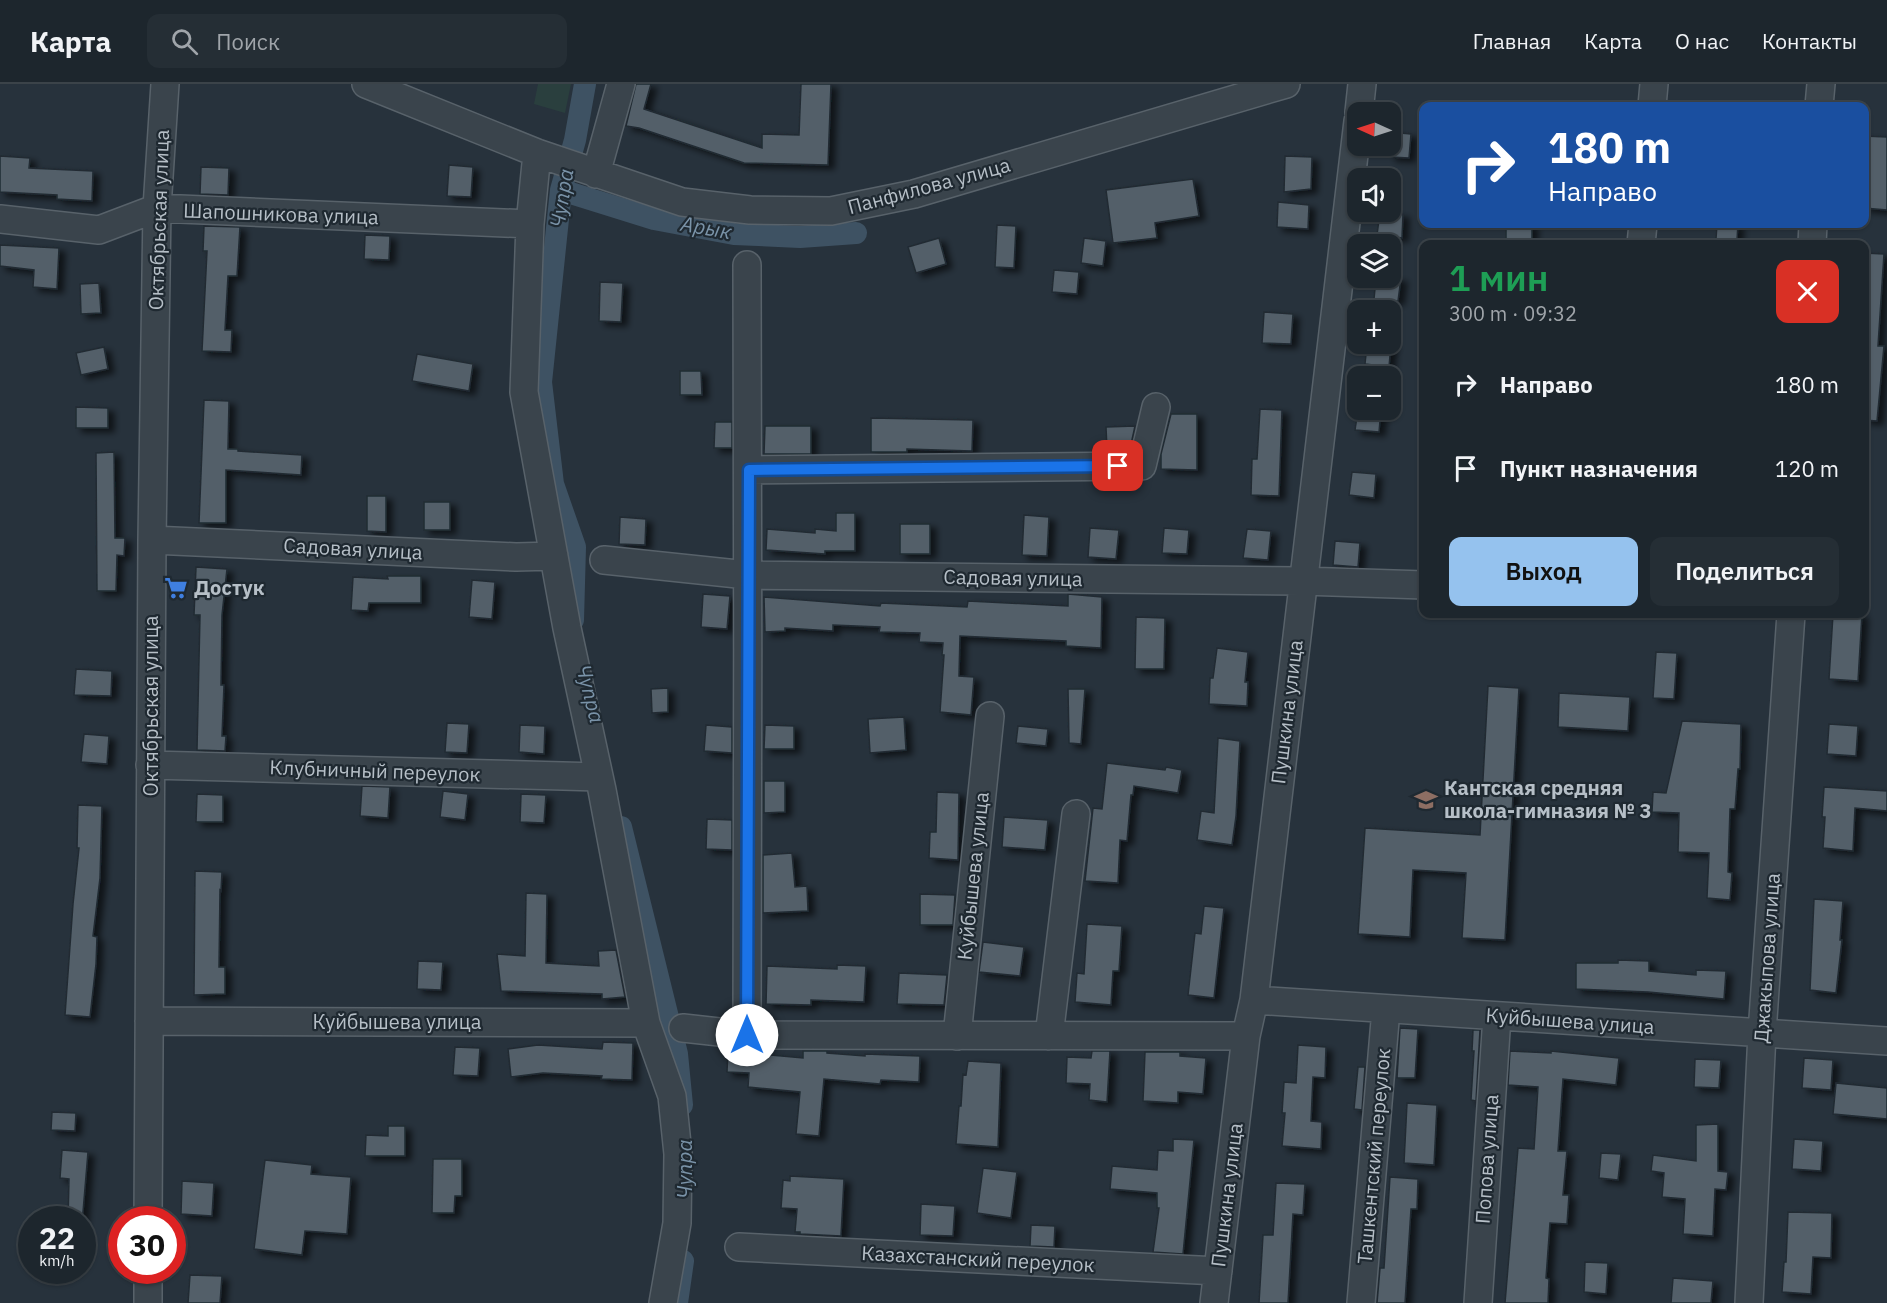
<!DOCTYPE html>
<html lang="ru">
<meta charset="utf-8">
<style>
body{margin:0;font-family:"IBM Plex Sans",sans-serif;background:#252e35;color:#f1f3f6;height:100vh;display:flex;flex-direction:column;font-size:22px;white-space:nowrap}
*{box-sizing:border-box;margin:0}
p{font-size:20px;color:#a0a5aa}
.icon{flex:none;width:33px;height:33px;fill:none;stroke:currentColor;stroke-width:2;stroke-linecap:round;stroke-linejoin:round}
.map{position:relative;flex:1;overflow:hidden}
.side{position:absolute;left:1419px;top:156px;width:450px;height:378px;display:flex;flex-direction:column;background:#1d262d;border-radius:12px;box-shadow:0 2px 4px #0004,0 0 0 2px #3b4349}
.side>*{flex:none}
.hud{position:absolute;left:1419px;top:18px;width:450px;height:126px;border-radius:12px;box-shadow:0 2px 4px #0004,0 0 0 2px #3b4349;background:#1a4fa0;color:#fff;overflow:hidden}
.needle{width:39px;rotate:273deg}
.buttons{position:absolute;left:1347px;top:18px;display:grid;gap:12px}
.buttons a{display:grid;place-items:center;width:54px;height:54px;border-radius:12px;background:#1d262d;box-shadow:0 2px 4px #0004,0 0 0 2px #3b4349;font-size:30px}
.speed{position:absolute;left:18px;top:1122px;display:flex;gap:12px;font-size:30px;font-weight:700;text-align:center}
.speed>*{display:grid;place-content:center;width:78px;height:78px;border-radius:50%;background:#1d262d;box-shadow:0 2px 4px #0004,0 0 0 2px #3b4349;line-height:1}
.speed small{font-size:15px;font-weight:400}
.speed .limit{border:9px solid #d22;background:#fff;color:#111}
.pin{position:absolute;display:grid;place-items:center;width:51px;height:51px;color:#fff;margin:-26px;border-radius:12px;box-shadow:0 3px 9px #0006}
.me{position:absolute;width:66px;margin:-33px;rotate:0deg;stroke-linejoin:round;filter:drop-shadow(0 0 4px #0008)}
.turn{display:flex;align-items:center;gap:21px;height:126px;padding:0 30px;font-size:27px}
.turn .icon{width:78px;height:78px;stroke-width:2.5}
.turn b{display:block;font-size:42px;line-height:51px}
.round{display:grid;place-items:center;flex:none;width:63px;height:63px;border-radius:12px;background:#252e35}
.head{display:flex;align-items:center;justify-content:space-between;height:102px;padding:0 30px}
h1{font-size:36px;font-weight:600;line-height:45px;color:#1e9e55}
.action{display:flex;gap:12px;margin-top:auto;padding:12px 30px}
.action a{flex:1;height:69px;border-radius:12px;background:#95c2ee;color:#111;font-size:24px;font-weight:600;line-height:69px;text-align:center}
.action a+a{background:#252e35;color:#f1f3f6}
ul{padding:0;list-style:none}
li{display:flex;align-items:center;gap:18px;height:84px;padding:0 30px}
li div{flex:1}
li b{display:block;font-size:22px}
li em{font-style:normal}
header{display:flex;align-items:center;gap:36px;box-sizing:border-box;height:84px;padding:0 30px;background:#1d262d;border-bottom:2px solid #3b4349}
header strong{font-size:28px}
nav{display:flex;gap:33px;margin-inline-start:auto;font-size:21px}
.search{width:420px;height:54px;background:#252e35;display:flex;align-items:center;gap:15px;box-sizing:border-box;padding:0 21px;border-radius:12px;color:#a0a5aa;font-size:22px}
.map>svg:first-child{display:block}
.green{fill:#2a3f3e}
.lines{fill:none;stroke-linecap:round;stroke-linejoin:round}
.canal{stroke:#3e5263;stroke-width:22}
.building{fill:#525f69;stroke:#212b33;stroke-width:1.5;filter:url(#shadow)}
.minor-casing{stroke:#58626a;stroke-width:30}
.minor{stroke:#3a444c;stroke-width:27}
.route-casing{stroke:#114b97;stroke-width:15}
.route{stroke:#1a73e8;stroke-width:10}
.labels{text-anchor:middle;stroke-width:4.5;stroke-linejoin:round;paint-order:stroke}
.street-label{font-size:20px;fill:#b6bfc7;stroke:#1f2931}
.poi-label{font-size:20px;font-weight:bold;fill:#b6bfc7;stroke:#1f2931;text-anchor:start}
.water-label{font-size:21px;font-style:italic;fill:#7a93a8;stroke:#1f2931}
</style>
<header>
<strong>Карта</strong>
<div class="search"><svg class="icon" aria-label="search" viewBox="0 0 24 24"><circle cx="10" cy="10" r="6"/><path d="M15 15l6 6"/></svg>Поиск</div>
<nav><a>Главная</a><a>Карта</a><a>О нас</a><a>Контакты</a></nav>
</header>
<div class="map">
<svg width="1887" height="1219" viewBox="0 0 1887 1219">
<defs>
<filter id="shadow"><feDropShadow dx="6" dy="4" stdDeviation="3" flood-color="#0009"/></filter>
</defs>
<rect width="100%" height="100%" fill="#27323c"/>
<path class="green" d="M538,0H571L565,29L534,20Z"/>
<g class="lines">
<path class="canal" d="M561,106L654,135L734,150L800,153L856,149
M573,536L575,463L553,400L541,298L561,106L575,56L585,0
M621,743L677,970L682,1021
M677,1219L683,1177"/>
</g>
<path class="building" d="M636,0H651L644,25L762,64V50L799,51L801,0H831L828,81L744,79L639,44L626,42Z
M1390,48L1411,50L1409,74L1390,73Z
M1864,52L1887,53V126L1864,124Z
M0,72L30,74L29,84L93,87L92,117L57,115V111L0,108Z
M1285,72L1312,73L1311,105L1284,108Z
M449,81L473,83L471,113L447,112Z
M201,83L229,84L228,111L200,110Z
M1193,95L1199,132L1155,139L1157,154L1113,159L1106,106Z
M1278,118L1309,121L1308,145L1277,143Z
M1380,128L1403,130L1402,154L1377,151Z
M1506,140H1532V160H1506Z
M1717,140H1738L1737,156L1716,155Z
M997,141L1016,142L1014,184L995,183Z
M204,142L240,143L237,192H228L225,246H232L231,268L202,267L207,167H203Z
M365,151L390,152L389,176L364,175Z
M939,154L946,180L916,189L908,163Z
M1084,154L1106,157L1103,182L1081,179Z
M0,161L59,164L57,205L33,203L34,186L0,182Z
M1864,169L1884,170L1878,262H1884L1877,337L1864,336Z
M1054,186L1079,188L1077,210L1052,208Z
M1376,194H1401L1398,217L1374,215Z
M600,198L623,199L621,238L599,237Z
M99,199L101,229L81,230L80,200Z
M1264,228L1293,230L1291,260L1262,259Z
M1367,260H1391L1389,283L1365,280Z
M104,263L108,285L81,291L76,269Z
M417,270L473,280L469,307L412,297Z
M680,287H701L702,311H680Z
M204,316L229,317L228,365H238V367L302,371L301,391L226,386V439H199Z
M76,323L108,324V344H76Z
M1260,325L1282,326L1279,412L1251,411L1252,375H1257Z
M1358,326H1381L1379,348L1355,346Z
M1171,330H1197V386L1161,385V370Z
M871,334L973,336L972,367L907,365V368H871Z
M715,338H732V364H714Z
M765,342H811V370H764Z
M1135,342L1130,365L1107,366L1106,343Z
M114,368L115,454H125L124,472L117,471L116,507H97L96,369Z
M1352,388L1376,390L1374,414L1349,411Z
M367,412H386V448L367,447Z
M424,418H450V446H424Z
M836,429H855V467H825V470L766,466L767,445L815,449V445L836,447Z
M1024,431L1049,433L1047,472L1022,471Z
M620,433L646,435L645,461L619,460Z
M900,440H930V470H900Z
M1090,444L1119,446L1116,475L1088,473Z
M1164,444L1189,446L1187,470L1162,469Z
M1247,445L1271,447L1268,476L1243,474Z
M1335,457L1360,459L1358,483L1333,481Z
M196,483L227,485L222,531L221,601H224L222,652H226L225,667L197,666L200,531H194Z
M387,492H421V519H369L368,527L351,526L353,493L388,495Z
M472,496L495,498L492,535L469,533Z
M703,510L730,512L727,545L701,543Z
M1068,510L1102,513L1101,564L1066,562V557L960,552L959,592L974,593L971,631L940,628L944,571H942L943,559L919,558L920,549L879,548L880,543L833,541V547L785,544V547L765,548L764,513L880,522L881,519L967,523L968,517L1068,522Z
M1833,530H1862L1858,597L1829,595Z
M1136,533L1165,534L1164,585H1135Z
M1217,564L1248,568L1245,598H1248L1247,622L1209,620L1210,594H1213Z
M1656,568L1677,569L1674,615L1653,614Z
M76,585L112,587L111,612L74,611Z
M1488,602L1519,604L1505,856L1462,854L1466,789L1413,786L1410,853L1358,850L1365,744L1480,751Z
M668,604V628L652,629L651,605Z
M1068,605H1085L1081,660L1069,659Z
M1559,609L1630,613L1628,647L1558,643Z
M904,633L906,666L870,669L868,635Z
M1682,637L1741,640L1740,685H1738L1735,725H1730L1728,788L1732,789L1730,816L1707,814L1709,769L1678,768L1679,729L1652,728L1653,708L1666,709Z
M447,639L469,640L467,669L445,668Z
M1829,640L1858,642L1856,672L1827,670Z
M520,641L545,642L544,670L519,668Z
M706,641L732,643V669L704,667Z
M765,641L794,642V665H764Z
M1018,642L1048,645L1046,662L1016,659Z
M84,650L109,652L107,680L81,678Z
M1218,654L1240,657L1236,732L1232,761L1197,756L1201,727L1214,729Z
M1107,679L1165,686L1166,683L1182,686L1178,709L1134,702L1133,711H1131L1127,757L1120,756L1118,799L1085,797L1093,724L1102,725Z
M764,697H785V728L764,729Z
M362,702L390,703L388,734L360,732Z
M1824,703L1887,707V727L1855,724L1853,767L1823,764L1825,733H1822Z
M443,707L468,710L465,736L440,733Z
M937,708L959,709L958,776L929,774L930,748H936Z
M197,710L223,711V738H196Z
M521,710L546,711L544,739L520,738Z
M78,721L102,722L100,794L93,852L97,853L96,880L90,933L65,931L73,820L79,764H77Z
M1004,733L1048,736L1045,766L1002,763Z
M707,735L732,736V766L706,765Z
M792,769L795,803L807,802L808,827L763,829V771Z
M195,787L222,788L221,807L220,806L219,883H225V910L194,911Z
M526,809L547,810L546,879L599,882L598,867L616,866L625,913L602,915V910L501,907L497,870L525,872Z
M920,810L955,811L953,841H920Z
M1814,815L1843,817L1840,856H1842L1836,909L1810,906Z
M1204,822L1224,824L1214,914L1188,911L1195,849L1201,850Z
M1087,840L1122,842L1119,887H1113L1111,921L1075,918L1077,889L1084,890Z
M983,858L1024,863L1020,892L979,888Z
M1618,876L1649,877V887L1696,891V886L1726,887L1724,915L1648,908L1576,905V879H1618Z
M418,877L443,878L441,906L417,905Z
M837,881L866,882L864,918L811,916V921L766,920L767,882L837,885Z
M899,889L947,891L944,921L897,920Z
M1400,944L1418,945L1415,994H1397Z
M1473,946H1480L1476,1017L1471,1016L1474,967H1472Z
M603,958L633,959L632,996L601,995L602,992L543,989L511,993L508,965L538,961L602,965Z
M1298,961L1326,963L1325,994L1313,993L1311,1037L1322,1038L1321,1065L1282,1062L1285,1029H1282L1284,998L1296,999Z
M455,963L480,964L478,992L453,991Z
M728,965L749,967V969L803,974V967H827V969L865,972V970L920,972L919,998L881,996L880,1000L824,995L819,1052L796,1050L800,1008L748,1003L749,989L727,988Z
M1092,967H1110L1107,1018L1089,1016L1090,1000L1066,999L1067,973L1091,974Z
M1510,967L1551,969V967L1619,974L1616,1001L1563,995L1558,1067H1567L1563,1111H1569L1567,1140L1550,1139L1546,1194L1549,1195L1548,1219H1505L1518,1064L1534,1065L1538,1003L1508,1001Z
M1145,968H1180V972L1206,974L1203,1010L1178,1008V1019L1143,1017Z
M1804,974L1833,976L1831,1006L1802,1004Z
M1695,975L1721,976L1719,1004L1694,1003Z
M968,977L1001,979L998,1063L956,1060L959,1022H961L963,990L966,991Z
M1358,983H1365L1362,1026L1354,1025Z
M1836,999L1887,1004V1035L1833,1030Z
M1407,1019L1437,1021L1434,1081L1404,1079Z
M52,1028L76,1029L75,1047L51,1046Z
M1718,1040V1087L1728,1088L1726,1106L1715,1105L1713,1152L1683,1150L1685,1115L1662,1113L1664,1089L1651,1087L1653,1071L1696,1077V1041Z
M388,1042H405V1072H365L366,1051L388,1052Z
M1173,1055L1194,1056L1183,1170L1153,1168L1159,1124H1157V1109L1110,1105L1112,1082L1157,1086L1158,1066L1173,1067Z
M1794,1055L1823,1057L1821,1087L1792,1085Z
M62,1066L88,1068L82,1140V1136H68L69,1095L60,1094Z
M1601,1069L1621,1070L1618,1096L1599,1094Z
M433,1075H462V1112H455L454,1129H432Z
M265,1076L312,1081L311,1090L351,1093L347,1150L305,1147L302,1171L254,1165Z
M983,1084L1017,1088L1011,1134L977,1129Z
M790,1092L844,1095L841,1152L800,1150V1148H795L797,1125L781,1124L783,1096L790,1097Z
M1390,1093L1418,1095L1417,1125H1411L1405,1219H1377L1380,1184H1384Z
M182,1097L214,1099L212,1132L181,1130Z
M1276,1099L1305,1100L1303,1131L1293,1130L1288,1219H1259L1263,1151H1273Z
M921,1120L955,1122L953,1152L920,1151Z
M1788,1128L1832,1129L1831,1174L1813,1173L1811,1210L1782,1208L1784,1178H1786Z
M1031,1141L1055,1142L1054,1163L1030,1162Z
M1585,1178L1608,1179L1606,1210L1584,1208Z
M190,1191L222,1192L220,1219H188Z
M1673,1194L1713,1197L1711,1219H1671Z"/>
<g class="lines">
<g class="minor-casing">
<path id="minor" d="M366,0L537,69L682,118L750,126L831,127L914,110L1286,0
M1652,22L1654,0
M1819,22L1821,0
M1359,28L1362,0
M537,69L530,140L524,308L567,544L602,706L646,939L672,1012L678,1070L677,1139L663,1219
M596,90L621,0
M0,135L99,146L157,124L530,140
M1641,160L1643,140
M1812,160L1813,140
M749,386L1142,382L1156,323
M152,456L516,473L554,472
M604,476L747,491L1302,497L1424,501
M150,681L599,693
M1254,916L1887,957
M149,937L646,939
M683,944L747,951L1246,952
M747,951C747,694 749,438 747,181
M957,952L990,632
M1049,952L1076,730
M148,1136L152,456L157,124L165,0
M739,1163L1218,1187
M148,1219V1186
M1214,1219L1246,952L1254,916L1358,37
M1361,1219L1386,925
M1478,1219L1497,932
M1749,1219L1762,949L1791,530"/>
</g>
<use href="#minor" class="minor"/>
</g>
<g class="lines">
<g class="route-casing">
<path id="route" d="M747,951L749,386L1118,382"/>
</g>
<use href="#route" class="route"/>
</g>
<defs>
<g id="supermarket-bare" transform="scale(1.8)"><path d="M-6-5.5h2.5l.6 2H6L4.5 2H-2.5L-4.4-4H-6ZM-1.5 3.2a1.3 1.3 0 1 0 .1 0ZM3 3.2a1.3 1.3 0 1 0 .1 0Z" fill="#3f7fe0" stroke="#1f2931" stroke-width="2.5" paint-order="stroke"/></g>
<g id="school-bare" transform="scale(1.8)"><path d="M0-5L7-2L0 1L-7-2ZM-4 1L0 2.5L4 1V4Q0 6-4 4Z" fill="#8d6e63" stroke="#1f2931" stroke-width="2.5" paint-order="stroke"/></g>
</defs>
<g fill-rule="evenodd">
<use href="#supermarket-bare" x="176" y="504"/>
<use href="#school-bare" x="1426" y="716"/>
</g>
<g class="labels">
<g class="street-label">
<text transform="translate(929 102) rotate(-15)" y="7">Панфилова улица</text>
<text transform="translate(281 130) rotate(2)" y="7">Шапошникова улица</text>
<text transform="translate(159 136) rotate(-88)" y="7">Октябрьская улица</text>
<text transform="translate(353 465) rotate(3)" y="7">Садовая улица</text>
<text transform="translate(1013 494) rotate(1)" y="7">Садовая улица</text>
<text transform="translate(151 622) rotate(-90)" y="7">Октябрьская улица</text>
<text transform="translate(1287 628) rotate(-83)" y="7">Пушкина улица</text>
<text transform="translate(375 687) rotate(2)" y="7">Клубничный переулок</text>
<text transform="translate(973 792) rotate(-84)" y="7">Куйбышева улица</text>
<text transform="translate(1767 874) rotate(-86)" y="7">Джакыпова улица</text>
<text transform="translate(1570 937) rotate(4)" y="7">Куйбышева улица</text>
<text x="397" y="945">Куйбышева улица</text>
<text transform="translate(1374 1072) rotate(-85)" y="7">Ташкентский переулок</text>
<text transform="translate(1487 1075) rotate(-86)" y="7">Попова улица</text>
<text transform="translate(1227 1111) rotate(-83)" y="7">Пушкина улица</text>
<text transform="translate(978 1175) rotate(3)" y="7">Казахстанский переулок</text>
</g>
<g class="poi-label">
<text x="194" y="511">Достук</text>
<text x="1444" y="711">Кантская средняя<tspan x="1444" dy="23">школа-гимназия № 3</tspan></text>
</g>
<g class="water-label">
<text transform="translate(562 114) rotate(-81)" y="7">Чупра</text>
<text transform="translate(706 144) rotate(10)" y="7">Арык</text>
<text transform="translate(590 610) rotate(76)" y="7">Чупра</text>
<text transform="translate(685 1085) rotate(-90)" y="7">Чупра</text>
</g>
</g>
</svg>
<div class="buttons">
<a><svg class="needle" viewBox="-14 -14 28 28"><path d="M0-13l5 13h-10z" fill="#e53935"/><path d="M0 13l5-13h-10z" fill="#a0a5aa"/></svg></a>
<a><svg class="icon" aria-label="sound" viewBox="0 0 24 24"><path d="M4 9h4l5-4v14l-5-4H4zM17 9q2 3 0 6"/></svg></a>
<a><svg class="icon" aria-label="layers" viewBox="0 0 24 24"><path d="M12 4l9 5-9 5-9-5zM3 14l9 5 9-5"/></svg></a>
<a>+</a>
<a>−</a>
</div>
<div class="speed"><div>22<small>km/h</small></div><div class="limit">30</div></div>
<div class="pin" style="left:1118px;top:382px;background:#d93025"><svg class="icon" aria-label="arrive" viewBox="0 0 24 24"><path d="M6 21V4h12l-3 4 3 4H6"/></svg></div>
<svg class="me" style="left:747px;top:951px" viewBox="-20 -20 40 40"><circle r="19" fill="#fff"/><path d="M0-13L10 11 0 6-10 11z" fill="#1a73e8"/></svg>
<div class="hud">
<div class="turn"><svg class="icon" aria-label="right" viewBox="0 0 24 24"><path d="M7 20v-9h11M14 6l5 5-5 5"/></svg><div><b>180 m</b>Направо</div></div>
</div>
<section class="side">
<div class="head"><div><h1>1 мин</h1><p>300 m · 09:32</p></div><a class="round" style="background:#d93025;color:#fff"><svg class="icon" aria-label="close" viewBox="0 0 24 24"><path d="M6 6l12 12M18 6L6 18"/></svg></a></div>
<ul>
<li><svg class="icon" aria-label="right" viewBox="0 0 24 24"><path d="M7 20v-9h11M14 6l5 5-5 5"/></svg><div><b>Направо</b></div><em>180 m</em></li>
<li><svg class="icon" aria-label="arrive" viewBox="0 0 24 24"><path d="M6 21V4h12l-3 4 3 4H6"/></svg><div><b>Пункт назначения</b></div><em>120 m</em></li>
</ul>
<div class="action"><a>Выход</a><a>Поделиться</a></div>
</section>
</div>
